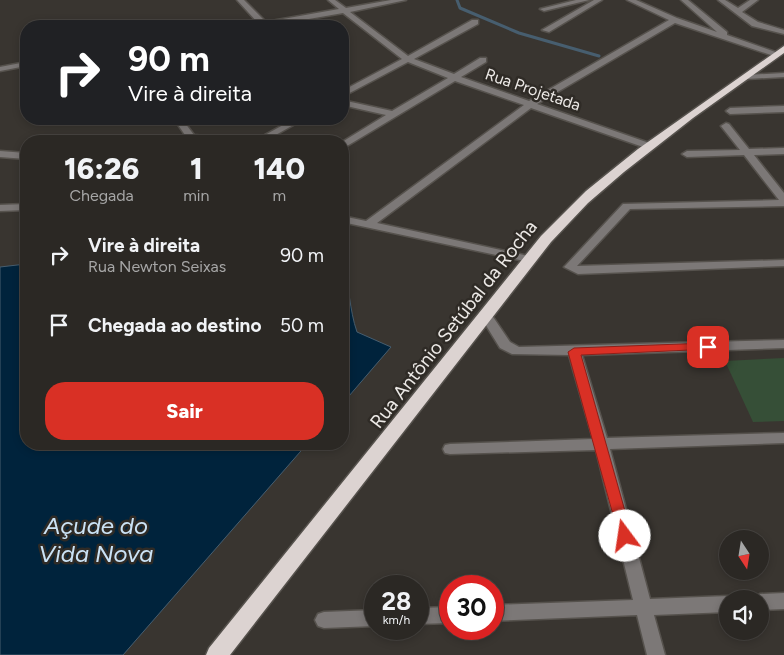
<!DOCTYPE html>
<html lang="pt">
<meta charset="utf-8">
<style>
body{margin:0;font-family:Figtree,sans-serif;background:#373431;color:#f1f3f6;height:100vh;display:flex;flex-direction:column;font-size:19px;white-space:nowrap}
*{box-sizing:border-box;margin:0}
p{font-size:16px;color:#a6a6a6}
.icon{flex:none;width:28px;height:28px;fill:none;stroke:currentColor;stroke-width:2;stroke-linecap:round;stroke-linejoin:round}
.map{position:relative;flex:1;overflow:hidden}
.side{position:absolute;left:20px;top:135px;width:329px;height:315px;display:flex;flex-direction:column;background:#2b2824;border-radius:20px;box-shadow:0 2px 8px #0003,0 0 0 1px #474441}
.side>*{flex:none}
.guide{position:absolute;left:20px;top:20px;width:329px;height:105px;border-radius:20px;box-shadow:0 2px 8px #0003,0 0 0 1px #474441;background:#202124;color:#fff;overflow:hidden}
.needle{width:32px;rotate:168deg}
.buttons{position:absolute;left:719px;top:530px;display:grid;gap:10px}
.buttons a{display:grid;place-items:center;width:50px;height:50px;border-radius:50%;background:#2b2824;box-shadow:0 2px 8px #0003,0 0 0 1px #474441;font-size:25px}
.speed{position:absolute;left:364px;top:575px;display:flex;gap:10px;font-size:25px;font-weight:700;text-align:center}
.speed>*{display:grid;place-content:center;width:65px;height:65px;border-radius:50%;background:#2b2824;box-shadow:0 2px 8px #0003,0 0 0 1px #474441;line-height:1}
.speed small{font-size:12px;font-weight:400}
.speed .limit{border:8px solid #d22;background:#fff;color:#111}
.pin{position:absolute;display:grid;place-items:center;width:42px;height:42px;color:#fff;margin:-21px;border-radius:10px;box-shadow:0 2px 8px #0006}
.me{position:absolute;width:55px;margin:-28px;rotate:346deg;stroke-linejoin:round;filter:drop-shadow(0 0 4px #0008)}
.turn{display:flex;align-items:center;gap:18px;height:105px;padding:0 25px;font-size:22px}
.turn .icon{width:65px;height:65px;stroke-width:2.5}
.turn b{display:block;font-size:35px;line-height:42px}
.eta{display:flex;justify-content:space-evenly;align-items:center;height:85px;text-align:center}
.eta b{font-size:30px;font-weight:800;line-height:35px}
.primary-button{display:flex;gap:10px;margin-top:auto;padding:10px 25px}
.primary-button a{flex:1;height:58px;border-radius:20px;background:#d93025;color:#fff;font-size:20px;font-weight:800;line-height:58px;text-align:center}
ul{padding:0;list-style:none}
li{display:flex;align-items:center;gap:15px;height:70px;padding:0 25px}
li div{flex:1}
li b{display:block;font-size:19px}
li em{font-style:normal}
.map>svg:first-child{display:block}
.green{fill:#364f37}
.water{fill:#00233c;stroke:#475e6f}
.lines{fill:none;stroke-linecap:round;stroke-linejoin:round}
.stream{stroke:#475e6f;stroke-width:3}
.minor-casing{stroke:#56524d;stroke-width:3}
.highway-casing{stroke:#56524d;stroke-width:3}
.minor{fill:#7c7877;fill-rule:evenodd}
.highway{fill:#dcd3d1;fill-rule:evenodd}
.route{fill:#d93025;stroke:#8d1f18}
.labels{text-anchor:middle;stroke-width:5;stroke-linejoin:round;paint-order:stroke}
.far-street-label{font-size:16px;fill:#ece9e6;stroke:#2f2b26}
.street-label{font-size:19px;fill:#ece9e6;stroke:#2f2b26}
.near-water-label{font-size:24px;font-style:italic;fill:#cbe3f6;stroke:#2f2b26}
</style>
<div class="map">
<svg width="784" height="655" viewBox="0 0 784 655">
<rect width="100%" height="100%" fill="#393530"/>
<path class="green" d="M784,358V421L753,422L725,361Z"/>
<path class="water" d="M26,264V444H307L123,655H0V267Z
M342,264C350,286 349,309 357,332L391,347L343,403Z"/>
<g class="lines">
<path class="stream" d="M457,0L460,8L519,33L599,56"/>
<g class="minor-casing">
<path id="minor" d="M237,0H244L266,22L339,9L328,0H335L346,8L391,0H406L350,12L408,56L472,20H478V24L414,59L454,74L480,58H486V62L461,77L529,101L669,20L627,0H636L677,18L717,32L681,0H688L727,32V35L781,54L774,56L675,23L537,104L652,144V148H646L531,108L377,223L533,257L535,259L529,262L342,222V216L366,221L524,105L455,81L342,149V142L386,115L342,105V100L392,111L448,78L408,62L342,97V91L402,59L343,13L269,26H255L259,24Z
M576,0H589L544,11L540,9Z
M594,0H602L549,32L542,30Z
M718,0H725L738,8L750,0H758L742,12L758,22L784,30V34L752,26Z
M26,62V66L0,71V67Z
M784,73V77L746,79L742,77L746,75Z
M784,106V112L730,114L726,111L730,108Z
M174,119H182L194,135L226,138L231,141H159L163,138L185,135Z
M294,119H304L265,141H254Z
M726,123L729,124L749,149L784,148V154L754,155L784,193V206L630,209L577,266L784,260V266L578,274L564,267L566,265L623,204L779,200L744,155L687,157L682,154L687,151L740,150L721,126Z
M0,151L26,153V159L0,157Z
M26,204V210L0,211V205Z
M485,310L489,311L510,342L519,347L784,340V348L582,355L607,438L784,433V443L610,449L650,599L728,596L734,599H728V612L654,615L665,655H647L637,615L492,621V605L633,600L596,450L450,454L445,453L443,449L445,445L450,444L593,439L569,355L512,354L500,348L479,314Z
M784,593V609L760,610V599H753L760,594Z
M450,607V623L418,624V608Z
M375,610V626L324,628L318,626L315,620L318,614L324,612Z"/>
</g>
<g class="highway-casing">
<path id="highway" d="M784,46V53L693,118L624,172L588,203L551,242L230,655H206L209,648L541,236L586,191L638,149Z"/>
</g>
<use href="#minor" class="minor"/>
<use href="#highway" class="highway"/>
</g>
<path class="route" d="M708,343L712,344V349L581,355L632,536L630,540L625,542L620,540L568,352L574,348Z"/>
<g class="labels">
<g class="far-street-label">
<text transform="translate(533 89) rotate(19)" y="6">Rua Projetada</text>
</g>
<g class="street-label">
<text transform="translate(453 324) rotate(-52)" y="7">Rua Antônio Setúbal da Rocha</text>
</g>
<g class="near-water-label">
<text x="96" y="534">Açude do<tspan x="96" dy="28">Vida Nova</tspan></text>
</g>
</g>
</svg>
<div class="buttons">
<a><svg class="needle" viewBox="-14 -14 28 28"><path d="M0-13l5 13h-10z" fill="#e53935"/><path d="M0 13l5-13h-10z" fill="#a6a6a6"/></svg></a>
<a><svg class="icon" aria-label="sound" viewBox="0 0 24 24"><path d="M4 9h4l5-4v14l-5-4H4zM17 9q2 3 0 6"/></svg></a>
</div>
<div class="speed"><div>28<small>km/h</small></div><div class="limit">30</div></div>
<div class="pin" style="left:708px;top:347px;background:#d93025"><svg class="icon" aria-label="arrive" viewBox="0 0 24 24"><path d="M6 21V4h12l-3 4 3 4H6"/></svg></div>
<svg class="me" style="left:625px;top:536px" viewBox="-20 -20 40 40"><circle r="19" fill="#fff"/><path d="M0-13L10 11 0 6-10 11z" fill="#d93025"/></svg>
<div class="guide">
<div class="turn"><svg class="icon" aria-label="right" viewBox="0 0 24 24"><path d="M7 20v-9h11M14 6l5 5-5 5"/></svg><div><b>90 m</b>Vire à direita</div></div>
</div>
<section class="side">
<div class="eta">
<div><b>16:26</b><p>Chegada</p></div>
<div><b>1</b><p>min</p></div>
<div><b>140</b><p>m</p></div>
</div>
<ul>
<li><svg class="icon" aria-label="right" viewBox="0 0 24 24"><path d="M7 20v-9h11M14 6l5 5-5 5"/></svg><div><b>Vire à direita</b><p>Rua Newton Seixas</p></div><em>90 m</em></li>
<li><svg class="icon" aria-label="arrive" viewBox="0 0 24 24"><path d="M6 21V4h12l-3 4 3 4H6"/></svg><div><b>Chegada ao destino</b></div><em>50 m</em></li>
</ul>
<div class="primary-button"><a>Sair</a></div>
</section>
</div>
